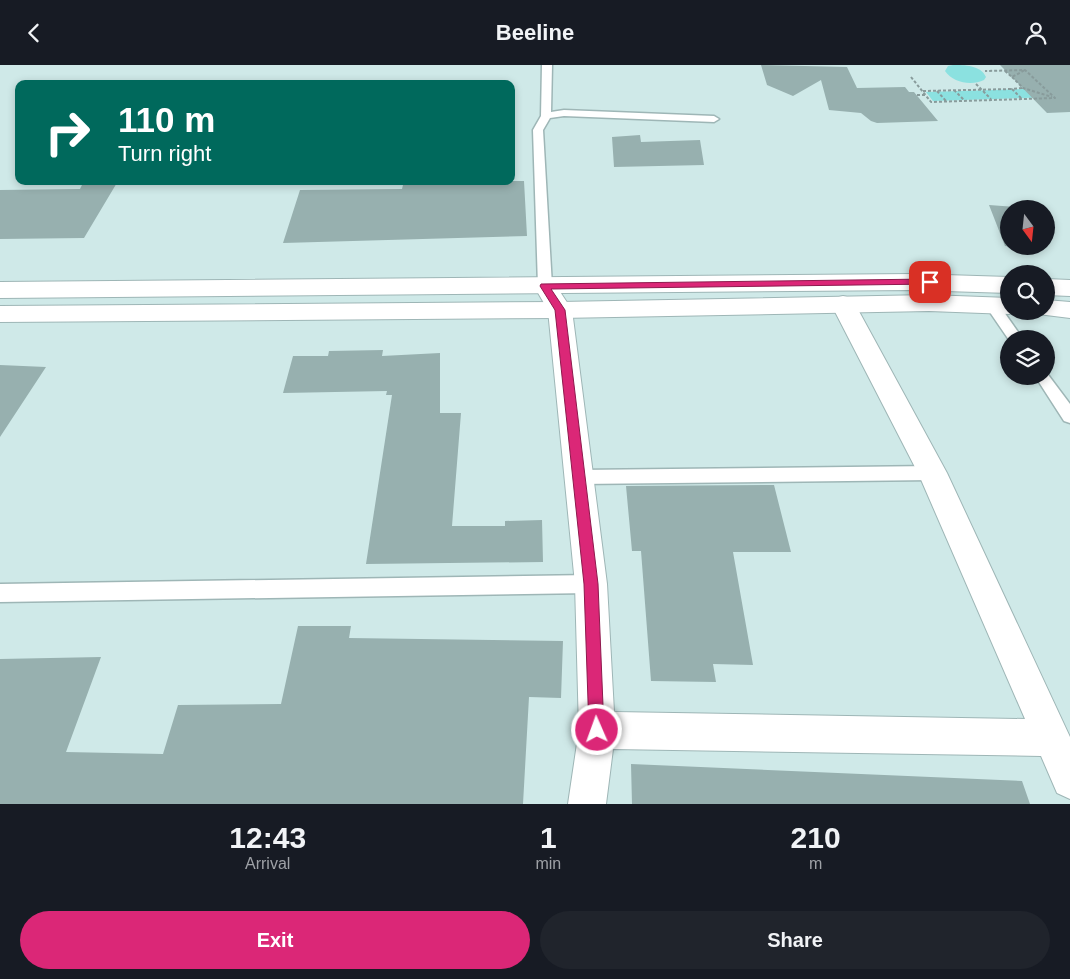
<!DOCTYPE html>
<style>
body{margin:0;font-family:Helvetica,sans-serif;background:#20242c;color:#f1f3f6;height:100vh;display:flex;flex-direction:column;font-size:19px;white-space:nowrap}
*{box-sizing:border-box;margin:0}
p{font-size:16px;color:#9ea1a6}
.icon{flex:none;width:28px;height:28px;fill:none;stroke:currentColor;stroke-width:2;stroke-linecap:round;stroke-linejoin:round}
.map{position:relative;height:739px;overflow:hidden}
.side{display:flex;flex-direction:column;background:#171b24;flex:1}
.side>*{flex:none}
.guide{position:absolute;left:15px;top:15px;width:500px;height:105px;border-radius:10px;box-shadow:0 2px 8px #0003;background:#00695c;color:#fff;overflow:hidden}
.needle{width:32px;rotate:165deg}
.tools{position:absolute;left:1000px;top:135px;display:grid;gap:10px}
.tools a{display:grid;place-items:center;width:55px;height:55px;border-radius:50%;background:#171b24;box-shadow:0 2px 8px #0003;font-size:25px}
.pin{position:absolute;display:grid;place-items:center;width:42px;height:42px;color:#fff;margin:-21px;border-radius:10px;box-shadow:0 2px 8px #0006}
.me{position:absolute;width:55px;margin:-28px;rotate:358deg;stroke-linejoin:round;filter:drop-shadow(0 0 4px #0008)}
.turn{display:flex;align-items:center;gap:18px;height:105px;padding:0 20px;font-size:22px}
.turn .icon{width:65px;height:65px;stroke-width:2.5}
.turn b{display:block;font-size:35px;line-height:42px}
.eta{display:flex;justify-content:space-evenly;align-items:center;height:85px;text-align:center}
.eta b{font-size:30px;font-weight:700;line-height:35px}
.primary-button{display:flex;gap:10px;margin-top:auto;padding:10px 20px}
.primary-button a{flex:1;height:58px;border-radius:30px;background:#db2777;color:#fff;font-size:20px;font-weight:700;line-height:58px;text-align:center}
.primary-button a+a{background:#20242c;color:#f1f3f6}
header{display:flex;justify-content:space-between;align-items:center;height:65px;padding:0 20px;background:#171b24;font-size:22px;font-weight:700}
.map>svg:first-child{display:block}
.green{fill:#8be1e0}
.building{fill:#97b0af}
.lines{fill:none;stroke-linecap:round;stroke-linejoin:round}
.service-casing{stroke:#9eb6b6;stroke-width:3}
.minor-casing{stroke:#9eb6b6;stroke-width:2}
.trunk-casing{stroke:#9eb6b6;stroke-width:2}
.path{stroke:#889b9b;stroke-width:2;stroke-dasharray:3 2;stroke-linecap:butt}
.service{fill:#fff;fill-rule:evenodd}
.minor{fill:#fff;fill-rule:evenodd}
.trunk{fill:#fff;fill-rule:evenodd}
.route{fill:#db2777;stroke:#8e194d}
</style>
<header><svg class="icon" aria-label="back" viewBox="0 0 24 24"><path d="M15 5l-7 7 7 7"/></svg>Beeline<svg class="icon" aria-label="person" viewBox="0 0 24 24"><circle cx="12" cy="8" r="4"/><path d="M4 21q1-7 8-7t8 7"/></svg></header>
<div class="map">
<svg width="1070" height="739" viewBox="0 0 1070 739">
<rect width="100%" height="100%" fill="#cfe9e8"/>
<path class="green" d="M953,0C964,0 981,0 986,12L984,15C972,21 953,18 945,6L948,1Z
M1024,24L1053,32L933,36L926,27Z"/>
<path class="building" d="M761,0L847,2L857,23L905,22L909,27H914L938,56L877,58L871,56L861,48L829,45L821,15L793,31L767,20Z
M1000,0H1070V47L1047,48Z
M640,70L641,77L700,75L704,100L614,102L612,72Z
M84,116H118L84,173L0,174V125L80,124Z
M496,116H524L527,171L283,178L300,125L402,124L403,120H496Z
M989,140L1016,142L1017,144H1009V181H1032L1033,184L1005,181Z
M383,285L382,291L440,288V348H461L452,461H505V456L542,455L543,497L366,499L392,330H386L387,326L283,328L293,291H328L329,286Z
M0,300L46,302L0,372Z
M774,420L791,487H733L753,600L713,599L716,617L651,616L641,486H632L626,421Z
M298,561H351L349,573L563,576L561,633L529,632L523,739H0V594L101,592L66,687L163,689L178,640L281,639Z
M631,699L1022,716L1030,739H632Z"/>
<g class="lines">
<g class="service-casing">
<path id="service" d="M542,0H552L551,47L564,45L714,51L719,54L714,57L564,51L550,53L543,65L552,221L550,224H540L538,221L533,65L541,51Z
M992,235L997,237L1023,274L1009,275L985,240L987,237Z
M1046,307L1070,339V358L1064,356L1035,311H1046Z
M933,401L939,403L941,408L939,413L933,415L579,419L573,417L570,412L573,407L579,405Z
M591,510L598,513L600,519L598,525L591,528L0,537V519Z"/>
</g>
<g class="minor-casing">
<path id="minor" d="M545,213L553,216L572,245L607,519L614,647L1025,654L919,410L831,239L835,233L843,231L851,233L855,239L947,408L1070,672V734L1057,728L1041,691L613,684L606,739H568L579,665L575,519L548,245L534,221L537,216Z"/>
</g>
<g class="trunk-casing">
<path id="trunk" d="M913,209L1009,212V228L913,225L0,233V217Z
M1046,214L1070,215V231L1046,230Z
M929,230L1009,233V246H1018L1009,249L929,246L560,253L0,257V241L560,237Z
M1046,235L1070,237V253L1038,249L1036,246H1046Z"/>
</g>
<path class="path" d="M1005,6L1012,12L1025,5
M911,12L931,37L1055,33L1025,5L985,6
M1012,12L1023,23L1052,32
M976,19L991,34
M1022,23L1012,24L1022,34
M954,25L964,35
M923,26L1012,24
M937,26L946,36
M917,30H925"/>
<use href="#service" class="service"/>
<use href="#minor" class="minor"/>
<use href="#trunk" class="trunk"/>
</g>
<path class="route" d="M930,214L934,217L933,219L551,224L565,245L598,519L604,665L602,671L597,673L592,671L589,665L584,519L555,245L540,221L541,219Z"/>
</svg>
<div class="tools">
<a><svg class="needle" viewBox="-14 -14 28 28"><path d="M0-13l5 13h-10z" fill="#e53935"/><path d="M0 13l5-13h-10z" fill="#9ea1a6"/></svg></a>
<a><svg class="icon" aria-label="search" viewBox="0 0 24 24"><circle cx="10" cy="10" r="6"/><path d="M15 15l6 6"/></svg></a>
<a><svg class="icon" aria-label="layers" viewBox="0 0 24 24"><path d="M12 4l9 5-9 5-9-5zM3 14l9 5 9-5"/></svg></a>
</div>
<div class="pin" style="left:930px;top:217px;background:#d93025"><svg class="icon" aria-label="arrive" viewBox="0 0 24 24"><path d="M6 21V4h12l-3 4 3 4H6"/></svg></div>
<svg class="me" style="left:597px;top:665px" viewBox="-20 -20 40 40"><circle r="17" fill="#db2777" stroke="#fff" stroke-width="3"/><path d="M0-11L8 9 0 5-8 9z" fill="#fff"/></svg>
<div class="guide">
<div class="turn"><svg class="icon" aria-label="right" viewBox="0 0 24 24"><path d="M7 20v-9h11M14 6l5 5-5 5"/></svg><div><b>110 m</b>Turn right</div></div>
</div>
</div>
<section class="side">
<div class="eta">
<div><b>12:43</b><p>Arrival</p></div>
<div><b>1</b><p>min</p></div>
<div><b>210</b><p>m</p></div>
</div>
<div class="primary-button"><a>Exit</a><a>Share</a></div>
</section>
